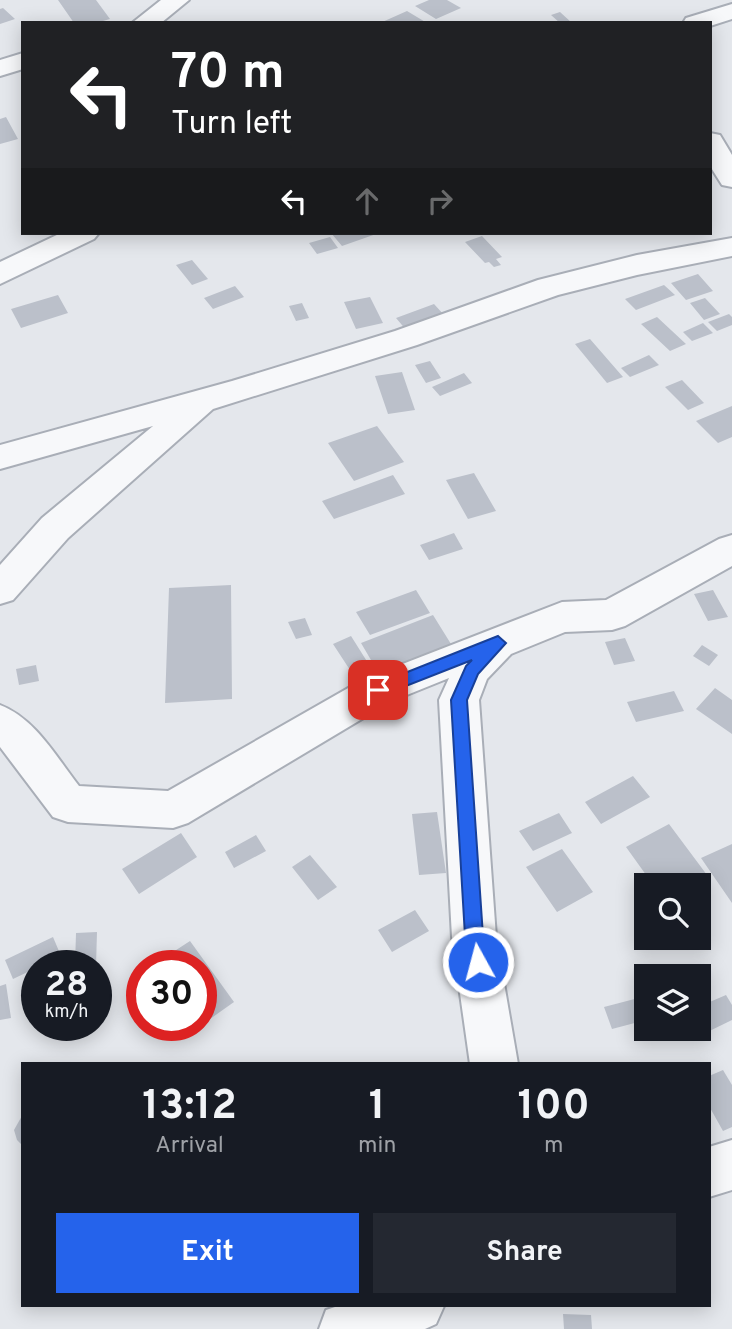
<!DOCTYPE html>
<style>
body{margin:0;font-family:Overpass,sans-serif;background:#242831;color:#f1f3f6;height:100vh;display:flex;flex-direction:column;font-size:26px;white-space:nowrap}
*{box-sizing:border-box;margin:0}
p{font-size:23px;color:#9ea1a6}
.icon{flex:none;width:38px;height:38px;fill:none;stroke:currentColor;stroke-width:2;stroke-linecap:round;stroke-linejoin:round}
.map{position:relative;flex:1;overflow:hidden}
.side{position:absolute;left:21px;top:1062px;width:690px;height:245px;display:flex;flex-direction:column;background:#171b24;border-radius:0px;box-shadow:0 4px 18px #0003}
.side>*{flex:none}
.guide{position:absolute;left:21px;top:21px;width:691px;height:214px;border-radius:0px;box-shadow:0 4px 18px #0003;background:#202124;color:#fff;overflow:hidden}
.controls{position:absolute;left:634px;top:873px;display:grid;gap:14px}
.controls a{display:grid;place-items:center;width:77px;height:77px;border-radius:0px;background:#171b24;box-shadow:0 4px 18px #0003;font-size:35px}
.speed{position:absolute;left:21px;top:950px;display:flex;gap:14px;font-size:35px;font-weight:700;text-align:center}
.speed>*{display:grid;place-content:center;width:91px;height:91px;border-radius:50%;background:#171b24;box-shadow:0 4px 18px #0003;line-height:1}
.speed small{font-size:18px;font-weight:400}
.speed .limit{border:10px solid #d22;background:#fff;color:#111}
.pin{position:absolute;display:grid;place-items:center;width:60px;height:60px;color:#fff;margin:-30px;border-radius:14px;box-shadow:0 4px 10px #0006}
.me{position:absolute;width:77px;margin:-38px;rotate:353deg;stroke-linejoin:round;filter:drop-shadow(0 0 5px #0008)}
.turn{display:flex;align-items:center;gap:24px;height:147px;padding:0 35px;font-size:32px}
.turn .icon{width:91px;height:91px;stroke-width:2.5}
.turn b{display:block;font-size:49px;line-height:60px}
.lanes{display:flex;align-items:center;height:66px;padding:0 35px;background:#0003;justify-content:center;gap:35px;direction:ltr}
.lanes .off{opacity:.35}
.eta{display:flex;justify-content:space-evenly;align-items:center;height:119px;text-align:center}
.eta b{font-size:42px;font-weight:700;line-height:49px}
.primary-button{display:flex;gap:14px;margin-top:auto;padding:14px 35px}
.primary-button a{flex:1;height:80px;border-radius:0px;background:#2563eb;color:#fff;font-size:28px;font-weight:700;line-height:80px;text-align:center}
.primary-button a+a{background:#242831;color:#f1f3f6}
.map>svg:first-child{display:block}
.building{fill:#bbc0ca}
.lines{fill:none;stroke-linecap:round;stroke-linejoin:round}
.minor-casing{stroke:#a9aeb7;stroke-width:4}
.minor{fill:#f7f8fa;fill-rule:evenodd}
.route{fill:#2563eb;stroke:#184099;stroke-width:2}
</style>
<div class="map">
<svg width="732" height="1329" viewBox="0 0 732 1329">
<rect width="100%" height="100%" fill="#e4e7ec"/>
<path class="building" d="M58,0H96L110,19L96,23H74Z
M429,0H447L461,8L436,19L415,6Z
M3,8L15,19L0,24V9Z
M407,11L427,23H380Z
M560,12L572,23H560L551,15Z
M6,117L18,139L0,144V119Z
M331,233H379L342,246Z
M482,236L502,257L496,259L501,265L494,267L489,262L485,263L465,242Z
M330,237L338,248L317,254L309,243Z
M192,260L208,279L192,285L176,265Z
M698,274L713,291L686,300L671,283Z
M664,285L675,295L636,310L625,299Z
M235,286L244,297L213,309L204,298Z
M58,295L68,313L21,328L11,309Z
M370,297L383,323L356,329L344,302Z
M705,298L720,314L704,320L690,303Z
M302,303L309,318L296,321L289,306Z
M434,304L445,316L407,331L396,318Z
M729,314L732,317V325L717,331L708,322Z
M657,317L686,344L670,351L641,324Z
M703,323L713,333L692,341L683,332Z
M590,339L623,377L607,383L575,344Z
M649,355L659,365L630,377L621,368Z
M430,361L441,378L426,383L415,365Z
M402,372L415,410L388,414L375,376Z
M464,373L472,383L440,396L432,387Z
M682,380L704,403L688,410L665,387Z
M732,406V437L718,443L696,421Z
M377,426L404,462L354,481L328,443Z
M474,473L496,511L468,519L446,480Z
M393,475L405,494L334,519L322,501Z
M454,533L463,549L429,560L420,545Z
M231,585L232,699L165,703L169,588Z
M416,590L430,613L370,635L356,612Z
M713,590L728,617L708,621L694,594Z
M433,615L451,644L378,672L361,643Z
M305,618L312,635L296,639L288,622Z
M351,636L368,663L350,670L333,644Z
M625,638L635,661L614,665L605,642Z
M702,645L718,655L709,666L693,656Z
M36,665L39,681L19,685L16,669Z
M715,688L732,700V734L696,709Z
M674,691L684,711L636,722L627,702Z
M633,776L650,797L601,824L585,802Z
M437,812L446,873L419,875L412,814Z
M559,813L572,833L533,851L519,831Z
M669,824L707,875L688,886H654L626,847Z
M181,833L197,857L139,894L122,869Z
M256,835L266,851L234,868L225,852Z
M732,844V903L701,858Z
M562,849L593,892L557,912L526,867Z
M310,855L337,887L318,900L292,867Z
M415,910L429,931L392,952L378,930Z
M97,932L96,966H75L76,933Z
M53,937L61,956L13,979L5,960Z
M190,941L234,1002L210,1019L201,1006V966H173L167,956Z
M6,984L11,1018L0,1020V986Z
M726,995L732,1005V1020L689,1041L681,1029H698V1007Z
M646,996V1020L612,1029L604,1007Z
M723,1070L732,1085V1127L723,1131L709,1106V1076Z
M23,1114V1146L17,1140L14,1130Z
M563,1314L591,1315L592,1329H564Z"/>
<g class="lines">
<g class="minor-casing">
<path id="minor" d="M161,0H189L161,23H132Z
M732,4V19L710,26V23H683L686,18Z
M23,53V69L0,76V60Z
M710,133L720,135L732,155V187L722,185L710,166Z
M61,233H99L94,239L0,284V262Z
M732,238V256L637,275L558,295L417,345L213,409L68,538L13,600L0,604V565L42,518L153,426L0,469V445L232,381L395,331L538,280L637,255Z
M732,535V566L625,626L612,630L565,632L511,654L487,679L479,700L496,937L518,1064H470L452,937L439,700L449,678L392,701L188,823L173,828L68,822L53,817L0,747V705C35,718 57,758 79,786L168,791L364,679L562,602L606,600L719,539Z
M732,1140V1190L709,1197V1147Z
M338,1306H444L436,1324L425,1329H319L326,1310Z"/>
</g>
<use href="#minor" class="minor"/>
</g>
<path class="route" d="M498,636L506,643L478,674L467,700L483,936L487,962L484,968L478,971L471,968L465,936L451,700L466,666L472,660L378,697L372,695L370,690L372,686Z"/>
</svg>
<div class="controls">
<a><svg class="icon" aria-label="search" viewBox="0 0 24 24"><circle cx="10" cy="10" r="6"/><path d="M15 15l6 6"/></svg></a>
<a><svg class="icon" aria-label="layers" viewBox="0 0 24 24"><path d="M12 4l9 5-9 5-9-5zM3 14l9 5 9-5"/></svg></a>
</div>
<div class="speed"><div>28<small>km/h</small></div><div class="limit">30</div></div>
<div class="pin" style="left:378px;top:690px;background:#d93025"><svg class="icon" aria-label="arrive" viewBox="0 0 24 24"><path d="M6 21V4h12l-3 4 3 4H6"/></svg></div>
<svg class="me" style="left:478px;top:962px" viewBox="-20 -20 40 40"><circle r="17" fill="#2563eb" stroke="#fff" stroke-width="3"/><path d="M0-11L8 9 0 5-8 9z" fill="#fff"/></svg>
<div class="guide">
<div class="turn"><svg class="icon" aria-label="left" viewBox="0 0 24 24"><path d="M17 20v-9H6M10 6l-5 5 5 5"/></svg><div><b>70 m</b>Turn left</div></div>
<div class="lanes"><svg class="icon" aria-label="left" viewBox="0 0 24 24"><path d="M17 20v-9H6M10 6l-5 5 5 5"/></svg><svg class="icon off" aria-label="ahead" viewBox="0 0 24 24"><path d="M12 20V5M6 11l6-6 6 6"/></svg><svg class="icon off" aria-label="right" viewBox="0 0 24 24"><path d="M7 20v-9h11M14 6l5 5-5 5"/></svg></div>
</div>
<section class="side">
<div class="eta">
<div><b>13:12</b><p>Arrival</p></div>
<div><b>1</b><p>min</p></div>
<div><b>100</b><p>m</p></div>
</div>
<div class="primary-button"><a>Exit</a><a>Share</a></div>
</section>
</div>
